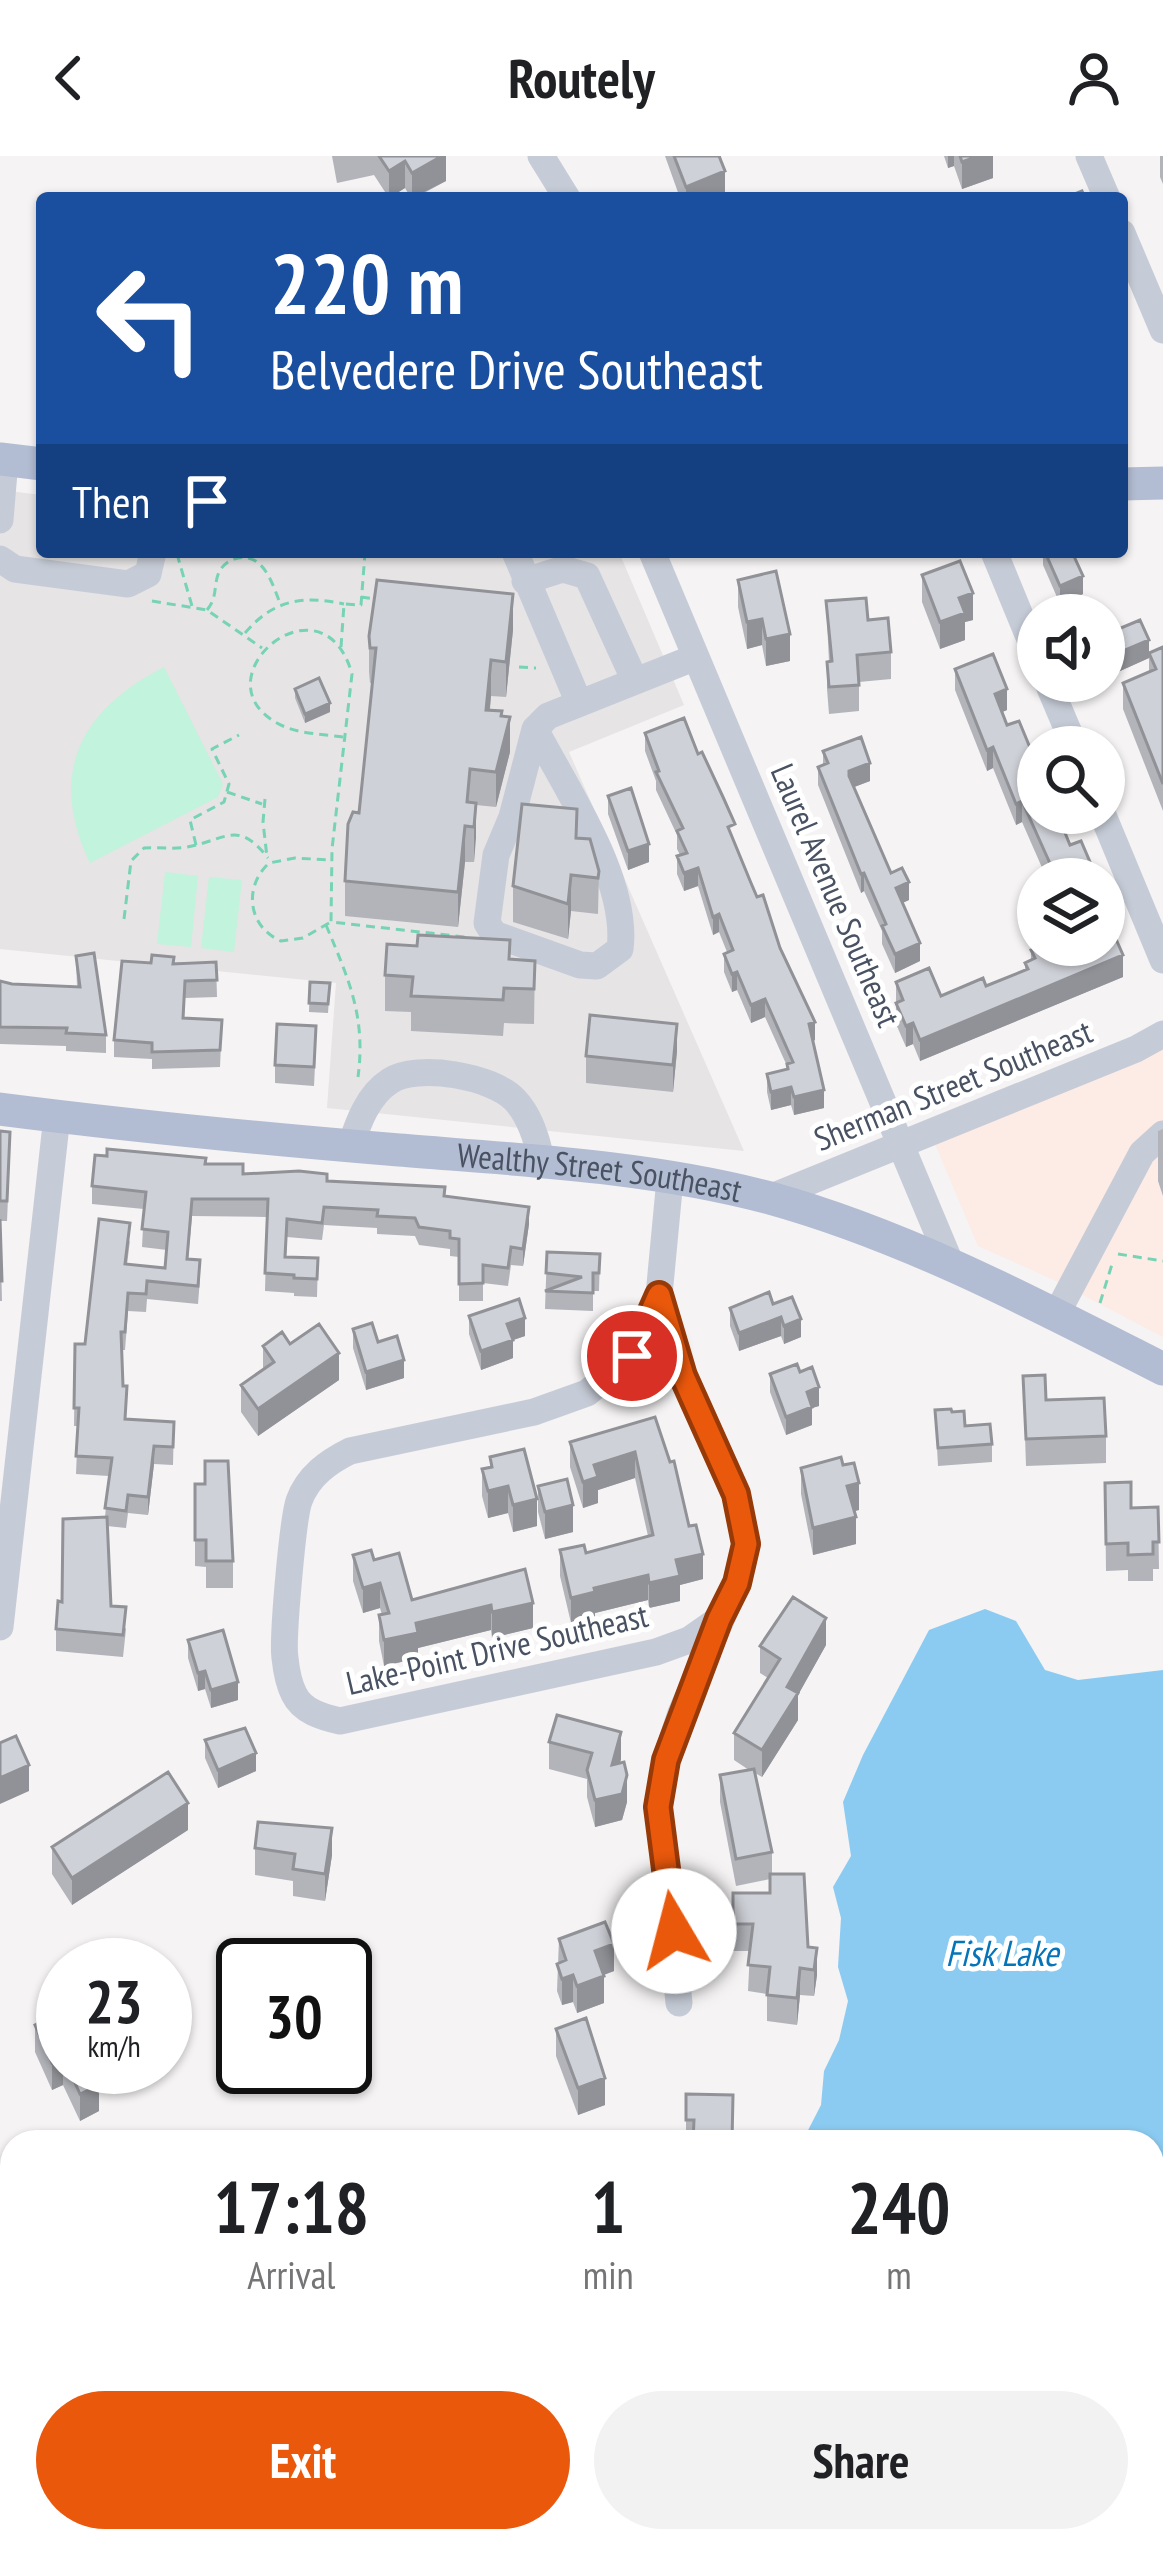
<!DOCTYPE html>
<style>
body{margin:0;font-family:"PT Sans Narrow",sans-serif;background:#f2f2f2;color:#202124;height:100vh;display:flex;flex-direction:column;font-size:45px;white-space:nowrap}
*{box-sizing:border-box;margin:0}
p{font-size:39px;color:#757577}
.icon{flex:none;width:66px;height:66px;fill:none;stroke:currentColor;stroke-width:2;stroke-linecap:round;stroke-linejoin:round}
.map{position:relative;flex:1;overflow:hidden}
.sheet{position:absolute;left:0px;top:1974px;width:1164px;height:423px;display:flex;flex-direction:column;background:#fff;border-radius:36px 36px 0 0;box-shadow:0 3px 9px #0004}
.sheet>*{flex:none}
.top-card{position:absolute;left:36px;top:36px;width:1092px;height:366px;border-radius:12px;box-shadow:0 3px 9px #0004;background:#1a4fa0;color:#fff;overflow:hidden}
.fabs{position:absolute;left:1017px;top:438px;display:grid;gap:24px}
.fabs a{display:grid;place-items:center;width:108px;height:108px;border-radius:50%;background:#fff;box-shadow:0 3px 9px #0004;font-size:60px}
.speed{position:absolute;left:36px;top:1782px;display:flex;gap:24px;font-size:60px;font-weight:700;text-align:center}
.speed>*{display:grid;place-content:center;width:156px;height:156px;border-radius:50%;background:#fff;box-shadow:0 3px 9px #0004;line-height:1}
.speed small{font-size:30px;font-weight:400}
.speed .limit{border:6px solid #111;border-radius:18px;background:#fff;color:#111}
.pin{position:absolute;display:grid;place-items:center;width:102px;height:102px;color:#fff;margin:-51px;border:6px solid #fff;border-radius:50%;box-shadow:0 3px 12px #0007}
.me{position:absolute;width:132px;margin:-66px;rotate:352deg;stroke-linejoin:round;filter:drop-shadow(0 0 9px #0008)}
.turn{display:flex;align-items:center;gap:42px;height:252px;padding:0 36px;font-size:54px}
.turn .icon{width:156px;height:156px;stroke-width:2.5}
.turn b{display:block;font-size:84px;line-height:102px}
.then{display:flex;align-items:center;height:114px;padding:0 36px;background:#0003;gap:24px;font-size:45px}
.eta{display:flex;justify-content:space-evenly;align-items:center;height:204px;text-align:center}
.eta b{font-size:72px;font-weight:800;line-height:84px}
.primary-button{display:flex;gap:24px;margin-top:auto;padding:24px 36px}
.primary-button a{flex:1;height:138px;border-radius:72px;background:#ea580c;color:#fff;font-size:48px;font-weight:800;line-height:138px;text-align:center}
.primary-button a+a{background:#f2f2f2;color:#202124}
header{display:flex;justify-content:space-between;align-items:center;height:156px;padding:0 36px;background:#fff;font-size:54px;font-weight:800}
.map>svg:first-child{display:block}
.education{fill:#e6e4e5}
.medical{fill:#fdebe5}
.green{fill:#c1f3dd}
.water{fill:#8ccbf1}
.lines{fill:none;stroke-linecap:round;stroke-linejoin:round}
.path{stroke:#77d3b5;stroke-width:3;stroke-dasharray:9 6;stroke-linecap:butt}
.minor{stroke:#c6ccd7;stroke-width:27}
.major{stroke:#b2bcd2;stroke-width:33}
.wall{fill:#b2b4ba}
.shaded-wall{fill:#919297}
.building{fill:#cfd1d8;stroke:#919297;stroke-width:3}
.route-casing{stroke:#983908;stroke-width:30}
.route{stroke:#ea580c;stroke-width:21}
.labels{text-anchor:middle;stroke-width:10;stroke-linejoin:round;paint-order:stroke}
.street-label{font-size:33px;fill:#495262;stroke:#fff}
.water-label{font-size:36px;font-style:italic;fill:#0574b8;stroke:#fff}
</style>
<header><svg class="icon" aria-label="back" viewBox="0 0 24 24"><path d="M15 5l-7 7 7 7"/></svg>Routely<svg class="icon" aria-label="person" viewBox="0 0 24 24"><circle cx="12" cy="8" r="4"/><path d="M4 21q1-7 8-7t8 7"/></svg></header>
<div class="map">
<svg width="1163" height="2396" viewBox="0 0 1163 2396">
<rect width="100%" height="100%" fill="#f5f3f3"/>
<path class="education" d="M0,334L42,339V396H619L684,549L569,596L744,995L327,952L336,827L0,793Z"/>
<path class="medical" d="M1163,891V1181L1052,1123L978,1090L935,988Z"/>
<path class="green" d="M164,511L223,628L218,641L90,707C47,618 80,554 164,511Z
M165,716L198,720L191,791L157,788Z
M209,721L242,724L234,796L201,792Z"/>
<path class="water" d="M985,1453L1016,1465L1045,1514L1078,1524L1163,1514V2396H653L656,2385H1152V1986H802L821,1949L824,1915L839,1884L848,1845L838,1811L841,1762L833,1731L851,1700L843,1646L863,1599L929,1474Z"/>
<g class="lines">
<path class="path" d="M177,398L192,450
M361,441L375,443
M152,445L207,454L262,492
M207,454C218,441 213,430 219,416C222,410 228,405 234,403C263,394 272,427 280,447
M245,477C273,444 302,439 344,448
M341,491L344,448L361,449L365,397
M519,511L536,512
M343,581C322,578 296,578 277,567C196,522 323,414 352,518L332,693L331,766L465,781L466,778
M227,636L262,648
M265,643L263,666L267,701
M196,689L190,664L224,646L229,628L212,593L239,579
M124,763L131,705L144,692C159,691 177,694 192,690C228,682 239,665 268,702
M329,767L303,782L281,785C248,771 243,731 269,707L295,702L331,704
M326,769C349,824 366,861 358,921
M1118,1098L1163,1105
M1100,1147L1113,1105"/>
<path class="minor" d="M541,0L567,42
M1089,0L1107,42
M1122,77L1163,174
M0,364L5,304
M515,396L579,547
M652,396L952,1111
M994,396L1038,503
M0,403L15,413L128,428L148,418L153,396
M525,425L563,413L587,420L635,525
M1047,525L1075,591
M535,573C566,633 629,724 620,793L597,810L580,809L494,778L487,767L496,699L512,661L535,573L548,560L696,501
M1102,657L1163,804
M351,989C358,967 368,939 390,925C417,907 493,920 515,944C530,960 537,983 541,1004
M670,1023L659,1139L632,1200L587,1237L534,1256L350,1295C328,1306 308,1320 299,1345C293,1362 282,1483 285,1502C286,1512 289,1528 294,1538C302,1555 322,1561 340,1565L656,1496L689,1484L719,1463
M769,1042L1136,893L1163,878
M659,1139L683,1220L736,1338L746,1388L737,1427L681,1557L666,1603L659,1651L679,1847
M1056,1159L1142,997L1163,978
M0,1471L57,960
M0,2173L12,2168"/>
<g class="major">
<path d="M0,303L42,308"/>
<path d="M1122,328L1163,327"/>
<path id="s1" d="M0,953C132,970 266,983 399,994C522,1004 650,1010 770,1042C907,1080 1037,1149 1163,1213"/>
</g>
</g>
<path class="wall" d="M332,0H446V25L415,42H411L405,32L389,42L374,19L337,27Z
M665,0H721L725,42H680Z
M944,0H993V22L962,33L954,10L948,12Z
M1160,0H1163V28L1160,21Z
M1043,396H1072L1083,438L1060,448L1043,409Z
M922,419L973,464L965,466V484L940,493L922,446Z
M738,424L790,505L766,510L762,489L747,493L738,451Z
M826,445L868,464L891,496V523L859,526V555L829,558L827,533V506H829Z
M513,474L506,541L491,540L490,554L502,560L510,596L496,651L476,649L474,706H465L458,771L345,760V725L359,657L373,527H370L369,516V480Z
M1104,479L1149,502L1109,520L1104,508Z
M1163,491V655L1123,553V527L1149,516V497Z
M955,513L1007,554L1002,556L1007,569L1090,723H1047L1022,666L1016,669L993,612L987,615L955,534Z
M295,533L330,556L305,567L295,542Z
M645,577L734,686L780,792L815,884L813,885L824,952L794,959L791,949L771,954L767,936V918L787,914V910L765,861L751,867L737,834L732,836L724,816V798L727,796L719,776L713,779L698,730L684,735L677,718V700L680,699L677,693V679L656,634V625L645,595Z
M823,595L870,625L854,631L891,717L909,744L902,747L920,805L895,817L882,788V775L864,735L861,737L818,629V611L823,609Z
M608,640L649,706L628,714L608,658Z
M577,682L599,715L598,758L571,755L568,783L513,766V730Z
M1031,794L1123,821L920,905L913,888L906,891L896,868V826L941,840L986,830L1025,814V807L1031,804Z
M76,800L106,879V897L66,895V890L0,888V825L12,828L77,831Z
M510,803L535,805L534,868L504,867L503,880L411,875V856L385,855V819Z
M216,806L217,841L185,842L184,862L222,864L220,911L152,913V903L114,901V884L151,807Z
M310,826L330,827L328,857L309,856Z
M316,888L314,930L275,927V909Z
M677,895L673,936L586,927V900Z
M1163,973V1040L1158,1025V975Z
M0,975L10,996L7,1065H0L2,1145H0Z
M205,1008L243,1018L327,1025L445,1040L529,1068L523,1110L511,1109L508,1130L483,1127V1145H459V1101L450,1100V1093L419,1089L415,1080L377,1078V1072L324,1069L322,1084L287,1081L286,1101L318,1102L317,1141L294,1140V1137L265,1135L267,1061L192,1060L188,1103L200,1122L198,1148L147,1143L146,1156L128,1155L125,1194H121L126,1264L174,1266L173,1309L154,1308L148,1359L128,1357L126,1372L107,1370L111,1450L126,1473L123,1501L56,1495V1473L62,1446L105,1361L109,1320L76,1318L78,1270H74L75,1188H85L130,1084L127,1109L165,1112L167,1094L142,1091L144,1053L92,1048V1030Z
M547,1096L600,1098L599,1135H593V1155L545,1153Z
M773,1148L801,1181L784,1188L781,1180L739,1195L730,1170V1152Z
M469,1160L525,1180L513,1184V1202L481,1214L469,1178Z
M353,1173L378,1186L404,1222L366,1234L353,1192Z
M263,1190L339,1224L258,1280L241,1256V1229L263,1214Z
M770,1218L819,1250L812,1252V1269L786,1279L770,1236Z
M1023,1220L1046,1244L1106,1280V1307L1026,1310Z
M935,1254L965,1270L992,1288V1306L938,1310Z
M655,1261L689,1370L703,1423L680,1429V1445L649,1452L648,1444L595,1457V1462L571,1467L560,1420V1394L586,1397L648,1380L635,1322L598,1334V1347L583,1352L570,1311V1286Z
M490,1301L537,1370L513,1376L508,1357L488,1362L482,1340V1313L490,1311Z
M801,1312L859,1354L854,1355L856,1388L813,1399L801,1338Z
M1105,1327L1131,1352L1158,1351L1159,1413H1153V1425H1128V1414L1106,1415Z
M195,1328L233,1405V1432H206V1411L195,1410Z
M538,1330L573,1376L545,1383L538,1356Z
M353,1399L374,1404L412,1444L525,1413L533,1472L492,1482L491,1474L418,1492V1502L384,1510L379,1485V1459H382L380,1452L363,1457L353,1425Z
M188,1484L238,1544L211,1552L205,1533L198,1535L188,1502Z
M826,1489L798,1539V1564L762,1621L755,1617L772,1696V1718L808,1791L817,1819L814,1840L800,1839L797,1869L767,1865V1838L748,1835L750,1795H733V1737H770V1723L736,1730L720,1646V1619L749,1614L734,1604V1577L768,1522L760,1517V1490Z
M205,1584L256,1615L218,1632L205,1602Z
M549,1586L621,1603L620,1607L627,1646L622,1664L595,1671L587,1641V1623L549,1613Z
M188,1674L72,1749L52,1718V1691Z
M255,1692L332,1699L325,1745L293,1740V1725L255,1719Z
M559,1783L614,1815L604,1819V1847L577,1857L573,1846L562,1849L557,1835Z
M35,1869L63,1911H91L99,1955L80,1965L63,1929L52,1934L35,1896Z
M556,1873L605,1949L578,1959L556,1900Z
M686,1938L733,1986H686Z
M12,2203V2284L5,2268L0,2270V2208Z
M33,2385H85V2396H34Z"/>
<path class="shaded-wall" d="M442,0H446V25L412,42V17Z
M948,0H954V10L948,12Z
M978,0H993V22L962,33V6Z
M405,5V32L389,42V15Z
M725,15V42H686V31Z
M1083,420V438L1060,448V430Z
M973,437V464L965,466V484L940,493V466L959,442Z
M513,438V474L506,541V506Z
M762,463V489L747,493V466Z
M790,478V505L766,510V483Z
M1149,484V502L1109,520V501Z
M491,504V540L486,589V554Z
M1007,533V554L995,559V538Z
M330,547V556L305,567V558Z
M510,561V596L496,651V616Z
M993,591V612L987,615V594Z
M870,607V625L849,633V615Z
M1022,645V666L1016,669V648Z
M476,647V682L474,706V671Z
M465,670V706L458,771V736Z
M649,688V706L628,714V695Z
M1090,706V723H1082V709Z
M698,712V730L684,735V717Z
M864,717V735L861,737V718Z
M571,719V755L568,783V748Z
M909,726V744L896,750V732Z
M719,758V776L713,779V761Z
M920,787V805L895,817V798Z
M1123,799V821L920,905V884Z
M737,816V834L732,836V818Z
M765,843V861L751,867V849Z
M815,866V884L809,887V868Z
M913,867V888L906,891V870Z
M677,868V895L673,936V909Z
M791,931V949L771,954V936Z
M824,934V952L794,959V941Z
M529,1051V1068L523,1110V1093Z
M781,1161V1180L739,1195V1177Z
M525,1162V1180L507,1186V1168Z
M801,1163V1181L784,1188V1170Z
M513,1184V1202L481,1214V1195Z
M339,1197V1224L258,1280V1253Z
M404,1204V1222L366,1234V1216Z
M819,1231V1250L812,1252V1269L786,1279V1261L807,1236Z
M154,1290V1308L148,1359V1341Z
M635,1296V1322L598,1334V1347L583,1352V1326L594,1309Z
M859,1327V1354L847,1357V1330Z
M508,1330V1357L488,1362V1335Z
M537,1343V1370L513,1376V1349Z
M573,1349V1376L545,1383V1356Z
M856,1361V1388L813,1399V1372Z
M703,1398V1423L680,1429V1445L649,1452V1427L676,1404Z
M648,1419V1444L595,1457V1462L571,1467V1442L594,1432Z
M380,1427V1452L363,1457V1432Z
M533,1447V1472L492,1482V1456Z
M491,1449V1474L418,1492V1502L384,1510V1484L416,1467Z
M826,1462V1489L798,1539V1564L762,1621V1594L787,1531Z
M205,1515V1533L198,1535V1517Z
M238,1526V1544L211,1552V1534Z
M621,1576V1603L612,1636V1609Z
M256,1597V1615L218,1632V1614Z
M29,1609V1635L0,1648V1622Z
M627,1619V1646L622,1664L595,1671V1644Z
M188,1647V1674L72,1749V1722Z
M332,1672V1699L325,1745V1718Z
M614,1788V1815L595,1822V1795Z
M817,1792V1819L814,1840V1814Z
M800,1812V1839L797,1869V1842Z
M573,1819V1846L562,1849V1823Z
M604,1820V1847L577,1857V1830Z
M63,1902V1929L52,1934V1907Z
M605,1922V1949L578,1959V1932Z
M99,1929V1955L80,1965V1938Z
M12,2084V2125L0,2130V2104L6,2087Z
M5,2245V2268L0,2270V2248Z
M79,2385H85V2396H67Z"/>
<path class="building" d="M379,0H442L412,17L405,5L389,15Z
M674,0H719L725,15L686,31Z
M960,0H978L962,6Z
M1082,35L1085,42H1065Z
M1045,396H1072L1083,420L1060,430Z
M960,405L973,437L959,442L965,457L940,466L922,419Z
M776,415L790,478L766,483L762,463L747,466L738,424Z
M377,424L513,438L506,506L491,504L486,554L502,555L501,560L510,561L496,616L470,613L467,646L476,647L474,671L465,670L458,736L345,725L348,668L353,656L359,657L376,492H370L369,480Z
M866,442L868,464L888,462L891,496L857,499L859,529L829,531L827,506L832,505L826,445Z
M1140,464L1149,484L1109,501L1104,490V479Z
M1163,491V628L1123,527L1156,513L1149,497Z
M993,498L1007,533L995,538L1007,569L1019,565L1038,611V657H1057L1070,689L1081,685L1090,706L1082,709L1087,722L1084,723H1057L1022,645L1016,648L993,591L987,594L955,513Z
M319,522L330,547L305,558L295,533Z
M684,562L698,598L702,596L723,641L735,668L728,671L751,727L757,741L763,739L780,792L815,866L809,868L824,934L794,941L791,931L771,936L767,918L788,913L787,908L793,906L765,843L751,849L737,816L732,818L724,798L733,794L719,758L713,761L698,712L684,717L677,700L687,697L677,675L683,672L656,616L659,615L645,577Z
M861,581L870,607L849,615V620L891,717L902,712L909,726L896,732L920,787L895,798L882,770L886,768L864,717L861,718L818,611L828,607L823,595Z
M631,632L649,688L628,695L608,640Z
M522,648L577,653L576,682L590,683L599,715L598,722L571,719L568,748L513,730Z
M1112,774L1123,799L920,884L913,867L906,870L896,847L903,844L896,826L929,812L941,840L983,822L986,830L1028,813L1025,807L1035,802L1031,794L1043,789H1104V778Z
M418,779L510,784L509,803L535,805L534,833L504,832L503,844L411,840L413,821L385,819L387,788L417,790Z
M94,797L106,879L66,877L67,872L0,871V825L12,828L80,831L76,800Z
M152,799L174,801L173,808L216,806L217,824L185,825L183,862L222,864L220,894L152,896V887L114,884L122,805L151,807Z
M310,826L330,827L328,848L309,847Z
M590,859L677,868L673,909L586,900Z
M277,868L316,870L314,911L275,909Z
M0,975L10,976L7,1045H0Z
M107,993L206,1002L205,1008H243V1018L299,1015L327,1018V1025L445,1031L444,1040L529,1051L523,1093L511,1091L508,1112L483,1109V1127L459,1128V1083L450,1082V1075L419,1071L415,1062L377,1060L378,1054L324,1051L322,1067L287,1063L285,1101L318,1102L317,1123L294,1122V1119L265,1117L268,1043H192L187,1103L200,1104L198,1130L147,1125L146,1138L128,1137L125,1176H121L123,1230H127L125,1263L174,1266L173,1291L154,1290L148,1341L128,1339L126,1355L105,1352L112,1302L76,1300L79,1252H74L75,1188H85L99,1063L130,1067L125,1108L165,1112L168,1076L142,1073L146,1036L92,1030L95,999L107,1000Z
M0,1063L2,1125H0Z
M547,1096L600,1098L599,1117H593V1137L545,1135L582,1121L546,1117Z
M769,1136L773,1148L792,1141L801,1163L784,1170L781,1161L739,1177L730,1152Z
M519,1143L525,1162L507,1168L513,1184L481,1195L469,1160Z
M372,1167L378,1186L397,1180L404,1204L366,1216L353,1173Z
M319,1168L339,1197L258,1253L241,1229L274,1206L263,1190L282,1176L290,1188Z
M797,1208L800,1216L812,1211L819,1231L807,1236L812,1251L786,1261L770,1218Z
M1045,1219L1046,1244L1104,1242L1106,1280L1026,1283L1023,1220Z
M951,1253L952,1256L964,1255L965,1270L990,1268L992,1288L938,1292L935,1254Z
M655,1261L670,1306L674,1305L689,1370L696,1369L703,1398L676,1404L680,1420L649,1427L648,1419L594,1432L595,1436L571,1442L560,1394L584,1389L586,1397L653,1379L635,1296L594,1309L598,1321L583,1326L570,1286Z
M524,1293L537,1343L513,1349L508,1330L488,1335L482,1313L492,1311L490,1301Z
M841,1301L843,1309L854,1307L859,1327L847,1330L856,1361L813,1372L801,1312Z
M205,1305H228L233,1405H206V1384H195V1328H205Z
M567,1323L573,1349L545,1356L538,1330Z
M1131,1326V1352L1158,1351L1159,1386H1153V1398L1128,1399V1387L1106,1388L1105,1327Z
M107,1361L111,1450L126,1451L123,1479L56,1473L58,1445L62,1446L63,1363Z
M371,1394L374,1404L399,1397L412,1444L525,1413L533,1447L492,1456L491,1449L416,1467L418,1477L384,1484L379,1459L389,1457L380,1427L363,1432L353,1399Z
M793,1441L826,1462L787,1531L798,1537L762,1594L734,1577L780,1503L760,1490Z
M223,1474L238,1526L211,1534L205,1515L198,1517L188,1484Z
M557,1559L621,1576L612,1609L624,1606L627,1619L622,1638L595,1644L587,1614L592,1597L549,1586Z
M245,1572L256,1597L218,1614L205,1584Z
M16,1580L29,1609L0,1622V1587Z
M754,1613L772,1696L736,1703L720,1619Z
M168,1616L188,1647L72,1722L52,1691Z
M258,1666L332,1672L325,1718L293,1713L295,1698L255,1692Z
M770,1718H804L808,1791L817,1792L814,1814L800,1812L797,1842L767,1839L770,1811L748,1809L753,1768H733V1737H770Z
M605,1766L614,1788L595,1795L604,1820L577,1830L573,1819L562,1823L557,1808L566,1804L559,1783Z
M63,1856V1902L52,1907L35,1869Z
M586,1862L605,1922L578,1932L556,1873Z
M68,1911H91L99,1929L80,1938Z
M686,1938L733,1939L732,1986H693L694,1964H686Z
M7,2045L12,2057V2084L6,2087L12,2098L0,2104V2048Z
M12,2203V2261L5,2245L0,2248V2208Z
M40,2385H79L67,2396H50Z"/>
<g class="lines">
<g class="route-casing">
<path id="route" d="M632,1200L659,1139L683,1220L736,1338L746,1388L737,1427L719,1463L666,1604L658,1651L674,1775"/>
</g>
<use href="#route" class="route"/>
</g>
<g class="labels">
<g class="street-label">
<text transform="translate(836 739) rotate(67)" y="12">Laurel Avenue Southeast</text>
<text transform="translate(953 929) rotate(-22)" y="12">Sherman Street Southeast</text>
<text dy="12" stroke="none"><textPath href="#s1" startOffset="603">Wealthy Street Southeast</textPath></text>
<text transform="translate(497 1493) rotate(-13)" y="12">Lake-Point Drive Southeast</text>
</g>
<g class="water-label">
<text x="1002" y="1810">Fisk Lake</text>
</g>
</g>
</svg>
<div class="fabs">
<a><svg class="icon" aria-label="sound" viewBox="0 0 24 24"><path d="M4 9h4l5-4v14l-5-4H4zM17 9q2 3 0 6"/></svg></a>
<a><svg class="icon" aria-label="search" viewBox="0 0 24 24"><circle cx="10" cy="10" r="6"/><path d="M15 15l6 6"/></svg></a>
<a><svg class="icon" aria-label="layers" viewBox="0 0 24 24"><path d="M12 4l9 5-9 5-9-5zM3 14l9 5 9-5"/></svg></a>
</div>
<div class="speed"><div>23<small>km/h</small></div><div class="limit">30</div></div>
<div class="pin" style="left:632px;top:1200px;background:#d93025"><svg class="icon" aria-label="arrive" viewBox="0 0 24 24"><path d="M6 21V4h12l-3 4 3 4H6"/></svg></div>
<svg class="me" style="left:674px;top:1775px" viewBox="-20 -20 40 40"><circle r="19" fill="#fff"/><path d="M0-13L10 11 0 6-10 11z" fill="#ea580c"/></svg>
<div class="top-card">
<div class="turn"><svg class="icon" aria-label="left" viewBox="0 0 24 24"><path d="M17 20v-9H6M10 6l-5 5 5 5"/></svg><div><b>220 m</b>Belvedere Drive Southeast</div></div>
<div class="then">Then<svg class="icon" aria-label="arrive" viewBox="0 0 24 24"><path d="M6 21V4h12l-3 4 3 4H6"/></svg></div>
</div>
<section class="sheet">
<div class="eta">
<div><b>17:18</b><p>Arrival</p></div>
<div><b>1</b><p>min</p></div>
<div><b>240</b><p>m</p></div>
</div>
<div class="primary-button"><a>Exit</a><a>Share</a></div>
</section>
</div>
